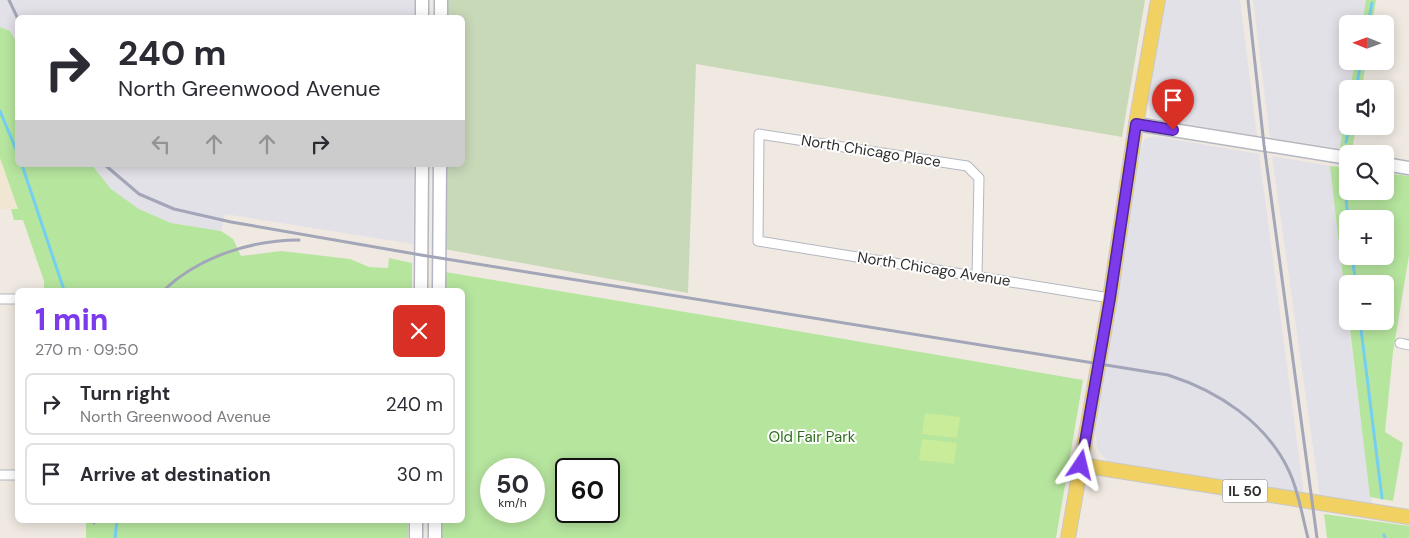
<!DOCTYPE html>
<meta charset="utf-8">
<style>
body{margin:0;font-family:"DM Sans",sans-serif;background:#f2f2f3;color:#2b2b33;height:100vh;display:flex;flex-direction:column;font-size:19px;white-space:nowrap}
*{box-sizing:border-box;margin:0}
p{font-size:16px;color:#7c7c81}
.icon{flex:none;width:28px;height:28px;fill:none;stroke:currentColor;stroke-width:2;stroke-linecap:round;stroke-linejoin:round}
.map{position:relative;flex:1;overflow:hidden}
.panel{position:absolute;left:15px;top:288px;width:450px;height:235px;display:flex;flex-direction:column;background:#fff;border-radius:8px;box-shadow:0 2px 12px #0003}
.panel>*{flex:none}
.hud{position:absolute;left:15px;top:15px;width:450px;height:152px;border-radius:8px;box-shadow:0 2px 12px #0003;background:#fff;color:#2b2b33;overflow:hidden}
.needle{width:32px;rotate:271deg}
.controls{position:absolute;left:1339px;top:15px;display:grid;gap:10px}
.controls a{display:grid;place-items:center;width:55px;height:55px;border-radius:8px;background:#fff;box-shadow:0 2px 12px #0003;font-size:25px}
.speed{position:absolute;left:480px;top:458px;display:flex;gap:10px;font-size:25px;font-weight:700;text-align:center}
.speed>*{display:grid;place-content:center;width:65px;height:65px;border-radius:50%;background:#fff;box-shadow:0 2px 12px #0003;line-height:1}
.speed small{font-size:12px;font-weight:400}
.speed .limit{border:2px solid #111;border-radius:8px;background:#fff;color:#111}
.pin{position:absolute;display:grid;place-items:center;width:42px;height:42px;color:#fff;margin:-51px -21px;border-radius:50% 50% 50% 0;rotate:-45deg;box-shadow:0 0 5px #0007}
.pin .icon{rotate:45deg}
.me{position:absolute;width:55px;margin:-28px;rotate:10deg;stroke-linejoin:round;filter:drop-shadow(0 0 4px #0008)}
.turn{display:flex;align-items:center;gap:18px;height:105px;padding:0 20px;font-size:22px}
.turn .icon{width:65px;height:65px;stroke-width:2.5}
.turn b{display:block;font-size:35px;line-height:42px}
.lanes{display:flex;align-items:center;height:48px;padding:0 20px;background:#0003;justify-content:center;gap:25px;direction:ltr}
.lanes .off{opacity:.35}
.round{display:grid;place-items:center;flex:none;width:52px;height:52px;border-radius:8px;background:#f2f2f3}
.overview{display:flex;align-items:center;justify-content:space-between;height:85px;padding:0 20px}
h1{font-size:30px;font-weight:800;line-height:38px;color:#7c3aed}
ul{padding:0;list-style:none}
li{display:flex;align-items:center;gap:15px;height:62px;margin:0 10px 8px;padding:0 10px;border:2px solid #e1e1e2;border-radius:8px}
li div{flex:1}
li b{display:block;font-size:19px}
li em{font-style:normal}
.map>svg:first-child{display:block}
.industrial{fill:#e3e1e8}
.education{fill:#f0e6d1}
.green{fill:#b6e59e;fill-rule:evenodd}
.cemetery{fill:#c8d9b8}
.pitch{fill:#c9ec9a}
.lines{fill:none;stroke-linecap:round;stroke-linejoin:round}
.stream{stroke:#75cff0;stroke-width:3}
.street-casing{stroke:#b4b7c1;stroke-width:11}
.secondary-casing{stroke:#b4b7c1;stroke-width:15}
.primary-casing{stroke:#c9c9c9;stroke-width:16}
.street{stroke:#fff;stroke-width:9}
.secondary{stroke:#fff;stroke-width:12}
.primary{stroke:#f2d163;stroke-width:14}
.rail{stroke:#a3a6b8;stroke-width:3}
.route-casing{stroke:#51269a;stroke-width:12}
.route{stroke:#7c3aed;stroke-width:9}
.labels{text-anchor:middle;stroke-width:4;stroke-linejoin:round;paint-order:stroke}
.shield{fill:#fff;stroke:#6d6d6d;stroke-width:1}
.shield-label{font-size:14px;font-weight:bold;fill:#2e2e2e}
.street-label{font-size:15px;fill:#2e2e2e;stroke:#fff}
.park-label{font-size:15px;fill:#2c6e1b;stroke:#fff}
</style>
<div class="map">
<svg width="1409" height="538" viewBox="0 0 1409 538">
<rect width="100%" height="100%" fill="#efe9e1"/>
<path class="industrial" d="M0,0H415V17L18,18L17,43L10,31L0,27Z
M1165,0H1240L1257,136L1153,118L1150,115L1148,103Z
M1253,0H1366L1362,24H1348V61H1355L1350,89H1348L1347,104L1340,148L1270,138Z
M1154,136L1259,154L1304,495L1110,463L1103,457L1098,450L1094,429L1095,418L1142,144L1145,139Z
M1272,156L1330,166L1348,321L1372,506L1320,497Z
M92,165H414L413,244L225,214L221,231L171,223L139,209L111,189Z"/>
<path class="education" d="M0,158L18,209H0Z"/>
<path class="green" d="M1366,0H1376L1372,24H1362Z
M0,27L10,31L17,43L18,165H92L111,189L139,209L171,223L221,231L233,239L241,256L281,251L350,259L369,267L388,268L389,258L412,263V290H44V281L23,220H14L11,209H18L0,158Z
M1355,61H1366L1362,89H1350Z
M1347,104L1348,126H1356L1352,151L1340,148Z
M1330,166L1347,168L1348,191H1385V173L1409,176V255L1393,352L1385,432L1403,443L1393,501L1370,497L1349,321H1385V284H1348L1347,312ZM1348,219H1385V256H1348Z
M445,272L727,319L1083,380L1056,538H440V520H462V290H445ZM491,469H534V511H491ZM566,469H609V511H566Z
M1324,514L1409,526V538H1327Z
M86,520H408V538H86Z"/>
<path class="cemetery" d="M447,0H1145L1122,137L696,64L688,293L444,249L445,165H462V18L447,17Z"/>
<path class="pitch" d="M925,413L960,417L957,438L922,434Z
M922,439L957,443L954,464L919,460Z"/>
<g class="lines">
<path class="stream" d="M1368,24L1372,3
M1356,89L1361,61
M0,111L18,154
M1346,142L1349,126
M22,165L64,290
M1344,176L1348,220
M1352,256L1356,284
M1360,321L1382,498
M1384,535L1385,538
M115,538L117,520"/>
<g class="street-casing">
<path id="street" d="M977,276L979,178L967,166L759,134L758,241L1110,298
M0,299H18
M1400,343L1409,345
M0,475H18"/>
</g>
<g class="secondary-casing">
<path id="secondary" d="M422,18V0
M441,18V0
M1136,124L1348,158
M1385,164L1409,168
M421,290L422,165
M439,290L440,165
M416,538V520
M435,538V520"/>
</g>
<g class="primary-casing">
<path id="primary" d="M1081,465L1409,517
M1068,538L1110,298L1136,124L1158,0"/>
</g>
<use href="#street" class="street"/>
<use href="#secondary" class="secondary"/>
<use href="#primary" class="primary"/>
<path class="rail" d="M9,0L18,19
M1248,0L1264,145L1317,538
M105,165L139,194L174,209L231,222L421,255L1168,375C1218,391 1266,422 1289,471C1299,492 1302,516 1308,538
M164,290C199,257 251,240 299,240
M94,520V523"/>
</g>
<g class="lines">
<g class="route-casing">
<path id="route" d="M1081,465L1110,298L1136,124L1173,130"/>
</g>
<use href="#route" class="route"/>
</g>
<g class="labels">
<rect class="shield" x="1222.5" y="479.5" width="45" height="23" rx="4"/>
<g class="shield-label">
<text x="1245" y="496">IL 50</text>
</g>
<g class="street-label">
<text transform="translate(871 151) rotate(9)" y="5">North Chicago Place</text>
<text transform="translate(934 269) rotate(9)" y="5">North Chicago Avenue</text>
</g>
<g class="park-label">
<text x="812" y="442">Old Fair Park</text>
</g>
</g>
</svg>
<div class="controls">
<a><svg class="needle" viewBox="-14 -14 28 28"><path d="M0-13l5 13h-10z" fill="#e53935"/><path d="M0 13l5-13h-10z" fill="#7c7c81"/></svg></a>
<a><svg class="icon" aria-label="sound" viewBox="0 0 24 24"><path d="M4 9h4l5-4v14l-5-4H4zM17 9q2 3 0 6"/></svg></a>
<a><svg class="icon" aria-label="search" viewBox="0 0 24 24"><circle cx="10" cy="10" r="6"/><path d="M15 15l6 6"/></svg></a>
<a>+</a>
<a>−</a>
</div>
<div class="speed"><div>50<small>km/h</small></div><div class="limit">60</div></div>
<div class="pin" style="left:1173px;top:130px;background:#d93025"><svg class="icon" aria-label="arrive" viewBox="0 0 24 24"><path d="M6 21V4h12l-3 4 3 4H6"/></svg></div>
<svg class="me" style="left:1081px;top:465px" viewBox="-20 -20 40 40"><path d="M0-17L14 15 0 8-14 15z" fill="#7c3aed" stroke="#fff" stroke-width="4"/></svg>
<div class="hud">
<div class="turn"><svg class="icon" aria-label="right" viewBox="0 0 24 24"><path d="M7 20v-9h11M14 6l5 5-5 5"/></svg><div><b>240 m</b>North Greenwood Avenue</div></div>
<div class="lanes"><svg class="icon off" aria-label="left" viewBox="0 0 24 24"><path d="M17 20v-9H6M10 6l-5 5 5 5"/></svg><svg class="icon off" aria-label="ahead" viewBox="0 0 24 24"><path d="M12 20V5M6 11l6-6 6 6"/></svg><svg class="icon off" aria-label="ahead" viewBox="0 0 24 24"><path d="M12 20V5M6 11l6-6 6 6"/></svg><svg class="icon" aria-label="right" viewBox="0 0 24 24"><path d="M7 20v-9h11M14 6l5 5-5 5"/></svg></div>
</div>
<section class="panel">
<div class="overview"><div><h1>1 min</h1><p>270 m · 09:50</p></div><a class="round" style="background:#d93025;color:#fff"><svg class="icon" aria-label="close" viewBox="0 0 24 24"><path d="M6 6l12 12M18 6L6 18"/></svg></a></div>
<ul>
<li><svg class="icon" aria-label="right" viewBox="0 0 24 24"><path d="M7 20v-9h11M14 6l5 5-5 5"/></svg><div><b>Turn right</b><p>North Greenwood Avenue</p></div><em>240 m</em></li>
<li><svg class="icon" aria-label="arrive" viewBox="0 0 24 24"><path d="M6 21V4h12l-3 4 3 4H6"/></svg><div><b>Arrive at destination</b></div><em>30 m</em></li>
</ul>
</section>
</div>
